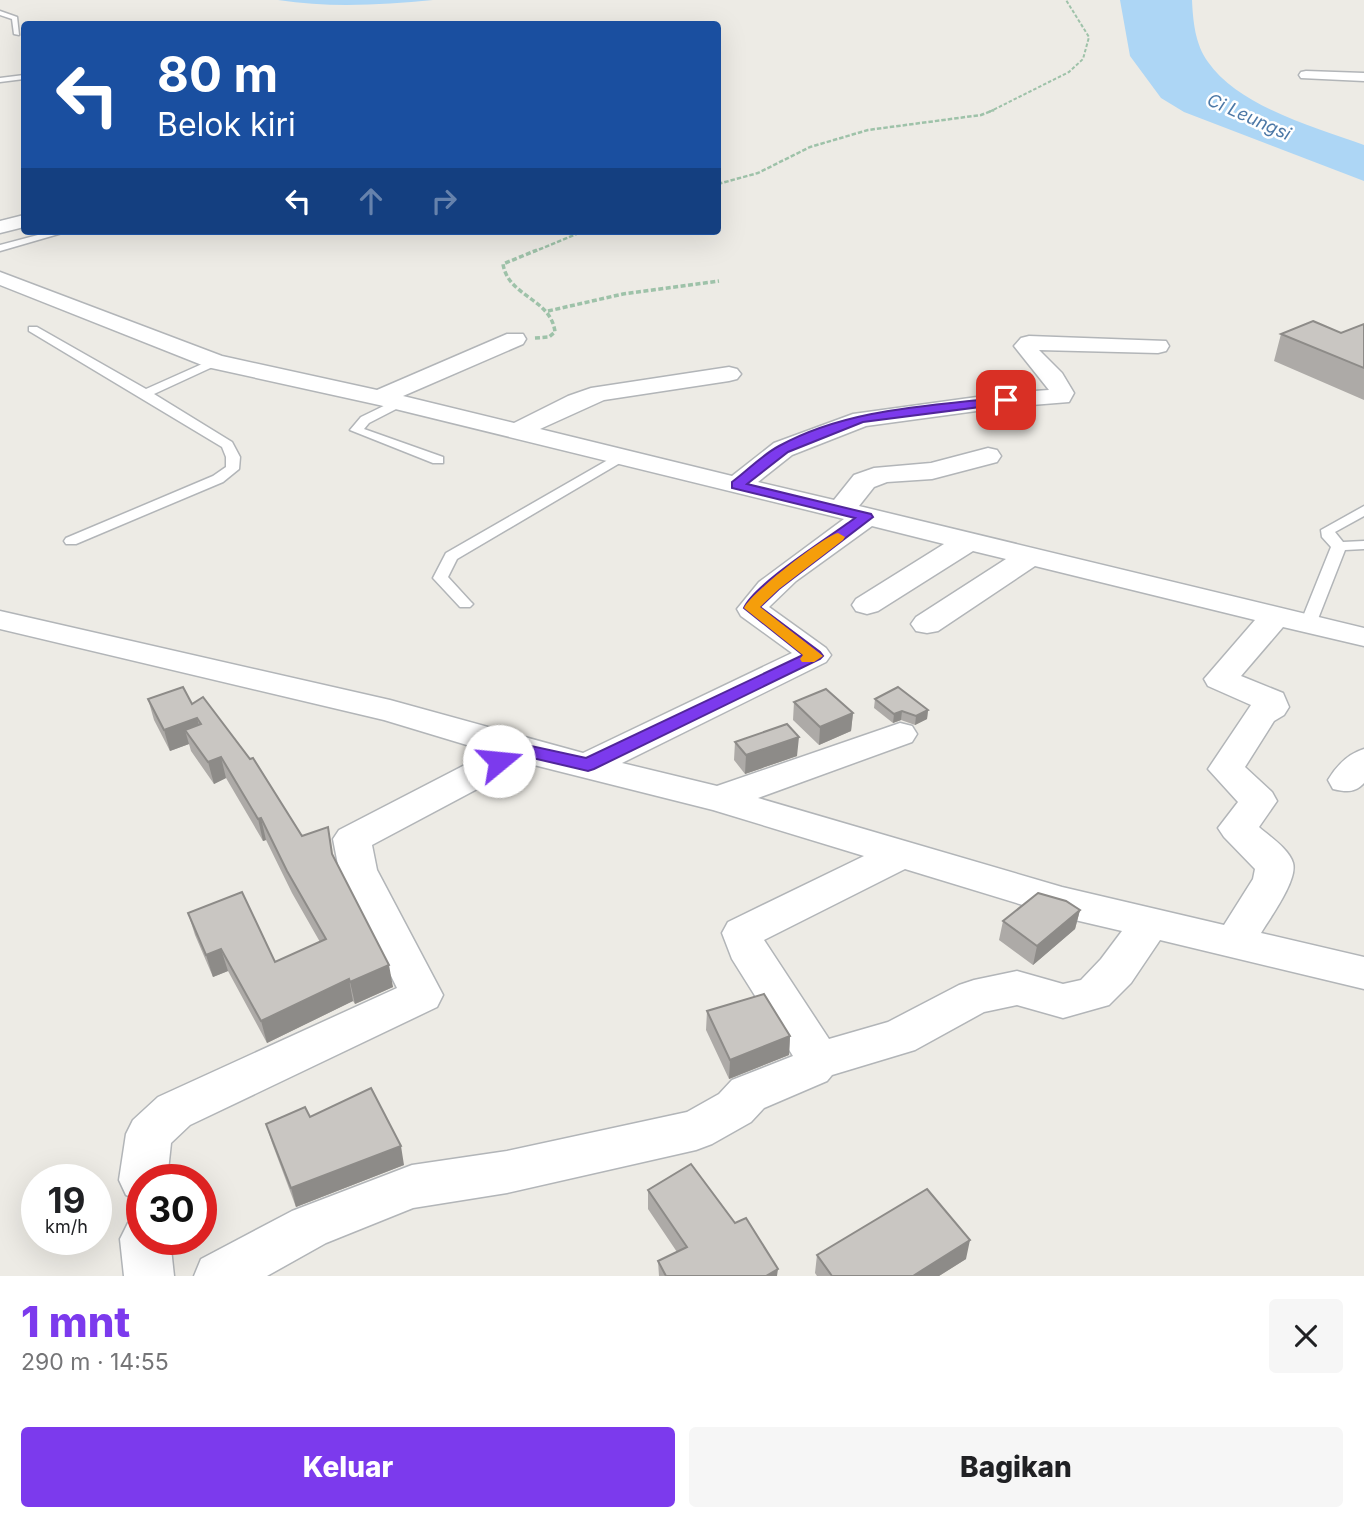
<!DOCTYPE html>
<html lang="id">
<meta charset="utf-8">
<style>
body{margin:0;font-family:Inter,sans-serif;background:#f6f6f6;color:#202124;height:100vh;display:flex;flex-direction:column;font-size:26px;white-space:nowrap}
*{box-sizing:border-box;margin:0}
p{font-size:23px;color:#757577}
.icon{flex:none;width:38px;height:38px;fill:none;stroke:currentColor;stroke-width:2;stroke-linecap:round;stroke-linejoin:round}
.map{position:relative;height:1276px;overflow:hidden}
.drawer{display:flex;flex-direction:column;background:#fff;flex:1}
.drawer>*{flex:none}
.guide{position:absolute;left:21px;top:21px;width:700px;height:214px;border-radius:7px;box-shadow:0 7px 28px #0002;background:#1a4fa0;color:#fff;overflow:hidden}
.speed{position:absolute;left:21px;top:1164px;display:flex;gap:14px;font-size:35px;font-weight:700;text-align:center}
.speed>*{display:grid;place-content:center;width:91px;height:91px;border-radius:50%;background:#fff;box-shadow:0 7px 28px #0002;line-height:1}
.speed small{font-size:18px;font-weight:400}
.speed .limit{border:10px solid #d22;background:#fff;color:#111}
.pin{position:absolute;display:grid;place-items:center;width:60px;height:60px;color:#fff;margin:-30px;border-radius:14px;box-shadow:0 4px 10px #0006}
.me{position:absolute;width:77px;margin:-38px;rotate:73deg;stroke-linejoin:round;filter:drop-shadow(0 0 5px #0008)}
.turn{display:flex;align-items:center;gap:24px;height:147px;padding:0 21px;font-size:32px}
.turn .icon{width:91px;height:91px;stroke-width:2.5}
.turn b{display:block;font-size:49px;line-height:60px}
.lanes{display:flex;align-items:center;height:66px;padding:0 21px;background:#0003;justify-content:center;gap:35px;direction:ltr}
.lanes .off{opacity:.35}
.round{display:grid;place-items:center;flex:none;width:74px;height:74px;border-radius:7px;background:#f6f6f6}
.summary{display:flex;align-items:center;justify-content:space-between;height:119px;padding:0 21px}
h1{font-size:42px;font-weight:800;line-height:52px;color:#7c3aed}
.action{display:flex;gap:14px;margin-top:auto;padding:14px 21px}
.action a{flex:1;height:80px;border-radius:7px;background:#7c3aed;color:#fff;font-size:28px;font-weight:800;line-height:80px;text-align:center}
.action a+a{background:#f6f6f6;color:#202124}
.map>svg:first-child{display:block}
.water{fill:#add6f5}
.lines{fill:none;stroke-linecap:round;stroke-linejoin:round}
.lane-casing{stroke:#b2b5b8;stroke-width:3}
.street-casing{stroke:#b2b5b8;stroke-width:3}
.path-far2{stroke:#9ec2a9;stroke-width:2;stroke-dasharray:3.5 2;stroke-linecap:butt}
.path-far1{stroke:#9ec2a9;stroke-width:2.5;stroke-dasharray:4.5 2;stroke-linecap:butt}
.path{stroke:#9ec2a9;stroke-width:3.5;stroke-dasharray:5 2.5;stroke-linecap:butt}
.lane{fill:#fff;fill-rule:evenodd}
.street{fill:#fff;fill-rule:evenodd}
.wall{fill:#adaaa7}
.shaded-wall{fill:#8d8b88}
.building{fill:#c9c6c2;stroke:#8d8b88;stroke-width:2}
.route{fill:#7c3aed;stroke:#51269a;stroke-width:2}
.slow{fill:#f59e0b}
.labels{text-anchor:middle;stroke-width:5;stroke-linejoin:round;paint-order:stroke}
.far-water-label{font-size:18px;font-style:italic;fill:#4c78a6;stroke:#fff}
</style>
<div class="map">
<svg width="1364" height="1276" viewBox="0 0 1364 1276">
<rect width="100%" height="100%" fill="#edebe5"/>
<path class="water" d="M278,0H433C381,5 330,8 278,0Z
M1120,0H1192C1193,21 1195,44 1208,62C1238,106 1316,128 1364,145V181L1184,112L1161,98L1130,56Z"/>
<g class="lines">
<g class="lane-casing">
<path id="lane" d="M0,11L17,17L19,35L14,34L12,19L0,15Z
M24,75V79L0,82V78Z
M53,231H69L0,251V245Z
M29,327H37L146,389L211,360H219V364L154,394L232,442L240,457L239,469L223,482L76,544H66L64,541L66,538L213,476L226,467V457L222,447L29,331Z
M396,400L402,404L400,407L369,423L364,429L443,457V463H433L350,430L361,417Z
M620,453L627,457L625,460L457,559L448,577L470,601L473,604L470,607H460L433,578L446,553Z
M1364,506V516L1335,532L1343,542L1364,541V549L1345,550L1316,624L1313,627H1303L1300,624L1331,547L1322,537L1321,530Z"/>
</g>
<g class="street-casing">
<path id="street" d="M1306,71L1364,73V81L1301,78L1299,75L1301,72Z
M24,215V227L0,233V221Z
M0,272L222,356L377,390L507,334H523L526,339L523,344L403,396L514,423L568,396L591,388L729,367L737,369L741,374L737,379L729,381L604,400L540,429L732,476L774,443L853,414L1006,393L1049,390L1014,346L1021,338L1029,336L1166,341L1169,346L1166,351L1158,353L1039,350L1062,373L1074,393L1069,402L1006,407L866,426L792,455L758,482L834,500L854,475L874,468L931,463L988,448L997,450L1001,456L997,462L932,479L887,482L874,487L859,506L1364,628V646L1283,627L1241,676L1283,693L1289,707L1284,715L1274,721L1245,767L1272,792L1277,801L1259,827C1269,836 1289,849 1293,863C1298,880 1270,918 1261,933L1364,957V989L1160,940L1131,983L1109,1005L1063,1018L1017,1005L984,1012L915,1050L832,1075L827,1081L764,1108L751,1122L712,1144L696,1150L507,1193L413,1208L326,1243L267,1276H194L201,1259L292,1211L412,1165L507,1151L687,1112L719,1094L732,1080L793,1056L732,959L722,933L728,922L864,856L713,810L526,763L372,845L377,870L443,995L437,1007L190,1125L171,1143L167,1180H142V1201L126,1195L119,1180L126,1134L133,1120L158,1097L397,988L339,870L333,839L339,830L490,752L384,720L0,629V611L390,700L583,753L792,653L741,616L737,609L759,582L844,519L379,405L207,367L0,285ZM872,526L944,544L856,599L852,605L856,611L867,614L878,611L973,551L1006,559L916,617L911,624L916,631L927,633L938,631L1035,566L1255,620L1204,679L1208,686L1251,705L1208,769L1238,802L1218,828L1224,837L1255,869L1253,879L1224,925L1062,887L758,798L912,742L917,734L912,726L900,723L717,786L622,763L826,662L831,655L826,648L769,607L796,581ZM905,869L1062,917L1122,931L1101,959L1081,980L1063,984L1017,971L974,980L959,985L888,1022L829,1039L764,940Z
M1364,749V783C1355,793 1346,792 1333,789L1328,780C1337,765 1348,754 1364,749Z
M142,1217V1239H170L174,1276H124L120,1239L128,1223Z"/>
</g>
<path class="path-far2" d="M989,112L1069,72L1083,59L1089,37L1066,0"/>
<path class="path-far1" d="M718,184L758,173L810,147L868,130L981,115L994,110
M533,252L584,231"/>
<path class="path" d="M548,311L623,294L719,281
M535,338L549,337L555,332C551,298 508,297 503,264L537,250"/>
<use href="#lane" class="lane"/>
<use href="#street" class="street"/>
</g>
<path class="wall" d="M1364,324V400L1274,361L1281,334L1341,333Z
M148,699L192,704L302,836L333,856L393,987L355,1004L353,1001L267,1043L228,971L213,977L195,935L188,913L275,962L320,942L292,893L266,840L263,841L226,778L214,784L191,751L189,744L170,751L154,720Z
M875,699L928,710L927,719L915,725L901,720L893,723L874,708Z
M794,702L853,713L851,731L819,745L793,720Z
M735,742L797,756L745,774L734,760Z
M1080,910L1075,929L1033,965L999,940L1003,921Z
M707,1011L790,1036L789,1055L729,1079L706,1030Z
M310,1117L404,1165L296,1207L272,1143L266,1124Z
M648,1190L735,1223L777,1276H659L658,1261L677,1252L648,1209Z
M817,1255L966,1259L939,1276H817L815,1273Z"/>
<path class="shaded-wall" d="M928,710L927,719L915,725L916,716Z
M902,711L901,720L893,723L894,714Z
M853,713L851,731L819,745L820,727Z
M197,718L203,739L185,730L189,744L170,751L164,730Z
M799,737L797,756L745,774L746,755Z
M221,757L226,778L214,784L208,762Z
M261,818L266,840L263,841L258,819Z
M1080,910L1075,929L1033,965L1037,946Z
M221,949L228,971L213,977L206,955Z
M389,965L393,987L355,1004L350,982Z
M349,979L353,1001L267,1043L261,1021Z
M790,1036L789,1055L729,1079L730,1060Z
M401,1146L404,1165L296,1207L291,1188Z
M970,1240L966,1259L939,1276H913Z
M778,1269L777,1276H766Z"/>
<path class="building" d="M1313,321L1341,333L1364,324V368L1281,334Z
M183,687L192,704L203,697L250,759L253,758L302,836L328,827L332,854L389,965L350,982L349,979L261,1021L221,949L206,955L188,913L242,892L275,962L326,939L287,871L261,818L258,819L221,757L208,762L185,730L201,724L197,718L164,730L148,699Z
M898,687L928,710L916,716L902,711L894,714L875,699Z
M826,689L853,713L820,727L794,702Z
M787,724L799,737L746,755L735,742Z
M1038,893L1066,901L1080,910L1037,946L1003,921Z
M764,994L790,1036L730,1060L707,1011Z
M371,1088L401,1146L291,1188L266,1124L305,1107L310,1117Z
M691,1164L735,1223L746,1218L778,1269L766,1276H666L658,1261L687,1247L648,1190Z
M927,1189L970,1240L913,1276H832L817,1255Z"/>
<path class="route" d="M1006,397L1011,398V403L863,422L788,452L747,484L871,514L873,517L779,589L760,607L820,652L823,656L820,659L594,769L588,771L524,756L505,766H493L490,761L493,757L522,744L586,758L803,655L744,608C754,584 831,536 855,518L732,488V482C747,471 762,455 779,446C848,408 930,406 1006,397Z"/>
<path class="slow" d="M838,533L845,537L843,540L779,589L760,607L823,656L814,662H802L800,659L803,655L744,608C750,594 822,537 838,533Z"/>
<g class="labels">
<g class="far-water-label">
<text transform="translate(1249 117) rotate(24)" y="6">Ci Leungsi</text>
</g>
</g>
</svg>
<div class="speed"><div>19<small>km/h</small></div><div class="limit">30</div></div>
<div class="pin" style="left:1006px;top:400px;background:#d93025"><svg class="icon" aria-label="arrive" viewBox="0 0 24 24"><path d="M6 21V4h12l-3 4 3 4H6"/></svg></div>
<svg class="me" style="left:499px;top:761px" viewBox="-20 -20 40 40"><circle r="19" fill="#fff"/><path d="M0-13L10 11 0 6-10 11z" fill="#7c3aed"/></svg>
<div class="guide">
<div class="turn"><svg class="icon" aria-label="left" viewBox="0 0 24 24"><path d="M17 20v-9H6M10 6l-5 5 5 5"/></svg><div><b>80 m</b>Belok kiri</div></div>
<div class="lanes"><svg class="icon" aria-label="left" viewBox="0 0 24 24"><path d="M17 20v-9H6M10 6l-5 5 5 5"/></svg><svg class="icon off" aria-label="ahead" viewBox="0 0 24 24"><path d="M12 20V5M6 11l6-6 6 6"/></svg><svg class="icon off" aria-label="right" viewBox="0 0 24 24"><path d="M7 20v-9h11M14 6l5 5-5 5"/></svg></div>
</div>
</div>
<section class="drawer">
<div class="summary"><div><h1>1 mnt</h1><p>290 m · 14:55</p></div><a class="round"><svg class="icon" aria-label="close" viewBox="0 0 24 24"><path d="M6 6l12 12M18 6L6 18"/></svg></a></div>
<div class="action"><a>Keluar</a><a>Bagikan</a></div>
</section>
